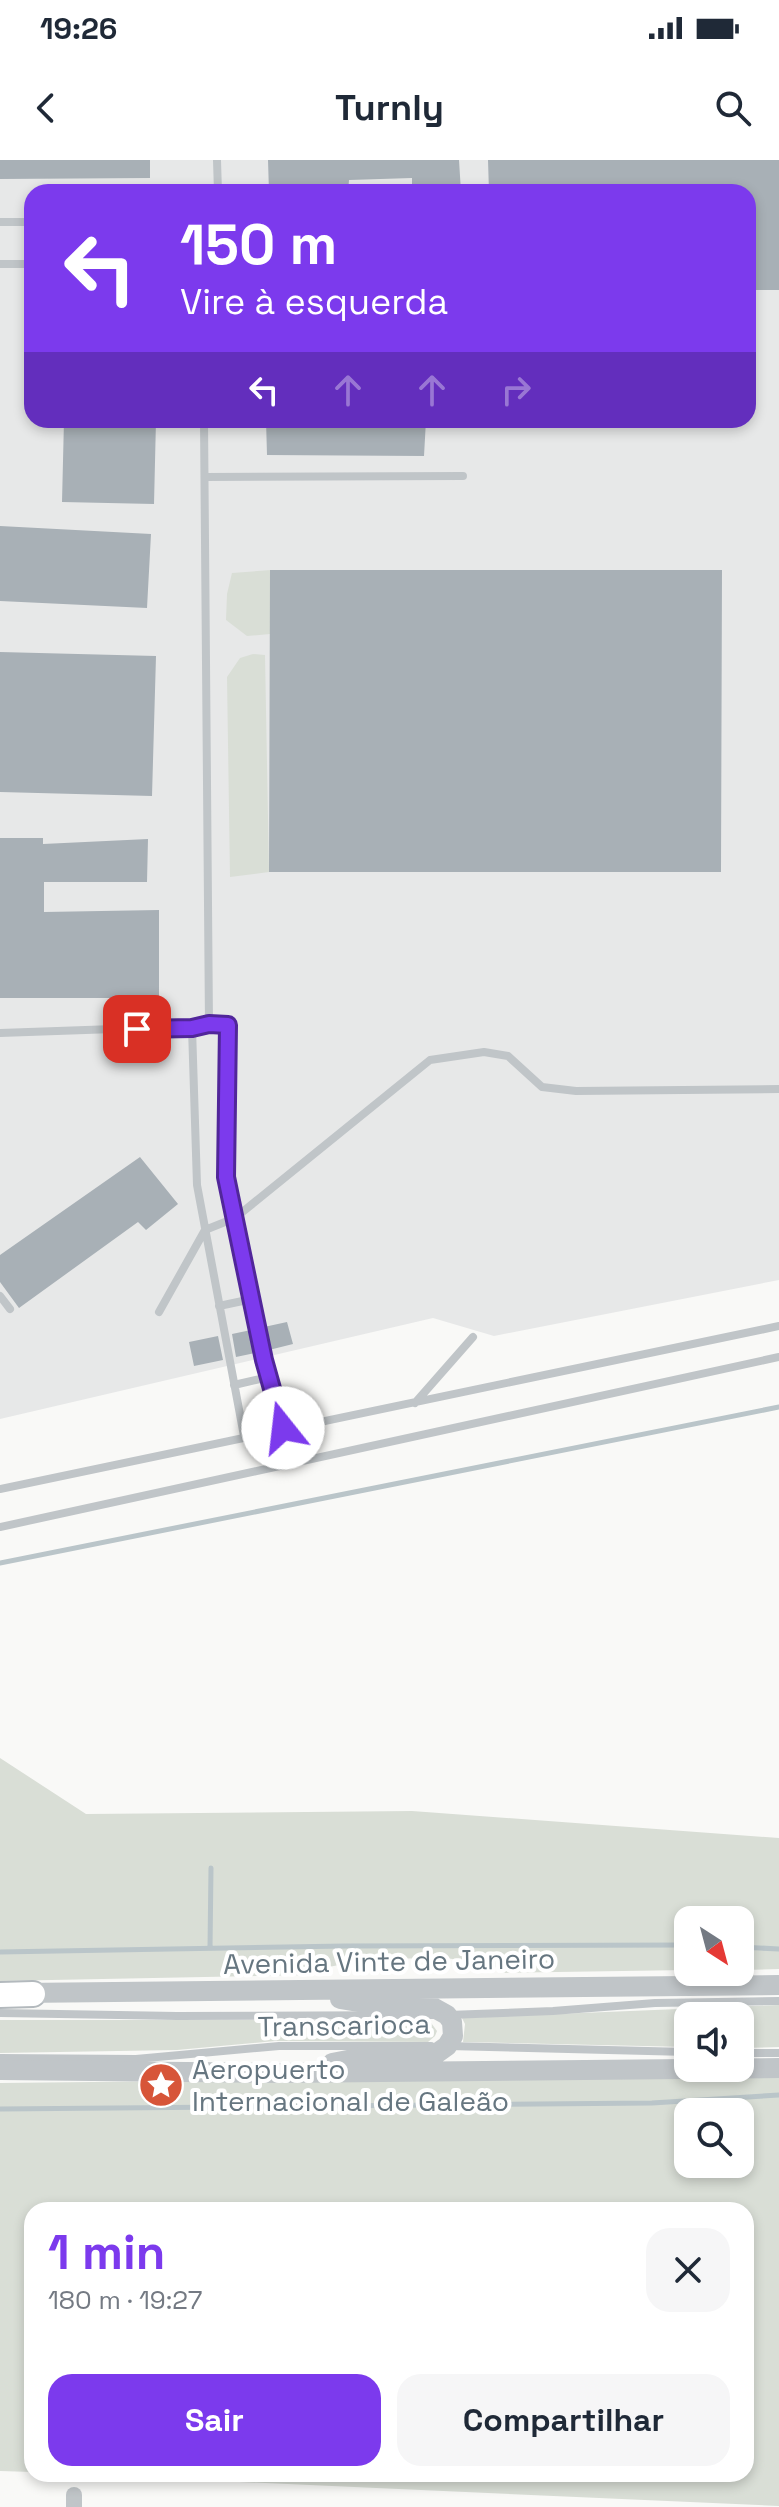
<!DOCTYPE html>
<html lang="pt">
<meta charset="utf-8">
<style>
body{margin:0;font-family:"Space Grotesk",sans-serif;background:#f6f6f7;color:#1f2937;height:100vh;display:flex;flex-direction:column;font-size:30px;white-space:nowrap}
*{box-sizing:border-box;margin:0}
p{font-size:26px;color:#747a83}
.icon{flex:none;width:44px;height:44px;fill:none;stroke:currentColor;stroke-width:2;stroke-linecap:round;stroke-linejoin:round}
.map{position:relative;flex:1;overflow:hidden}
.details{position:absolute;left:24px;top:2042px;width:730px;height:280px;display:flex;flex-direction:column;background:#fff;border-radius:24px;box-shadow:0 4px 12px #0003}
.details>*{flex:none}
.top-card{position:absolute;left:24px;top:24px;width:732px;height:244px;border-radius:24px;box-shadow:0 4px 12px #0003;background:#7c3aed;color:#fff;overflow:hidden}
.needle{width:52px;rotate:144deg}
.fabs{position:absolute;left:674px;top:1746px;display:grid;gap:16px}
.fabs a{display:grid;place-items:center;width:80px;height:80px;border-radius:16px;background:#fff;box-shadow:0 4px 12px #0003;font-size:40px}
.pin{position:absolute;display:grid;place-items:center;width:68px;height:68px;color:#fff;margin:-34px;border-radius:16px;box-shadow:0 4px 12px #0006}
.me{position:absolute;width:88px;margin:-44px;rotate:344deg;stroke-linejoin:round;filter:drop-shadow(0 0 6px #0008)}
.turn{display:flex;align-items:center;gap:28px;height:168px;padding:0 24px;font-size:36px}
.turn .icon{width:104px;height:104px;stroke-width:2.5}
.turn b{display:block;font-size:56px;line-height:68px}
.lanes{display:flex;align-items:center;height:76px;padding:0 24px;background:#0003;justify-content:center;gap:40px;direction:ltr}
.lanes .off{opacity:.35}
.round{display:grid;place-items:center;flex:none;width:84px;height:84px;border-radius:24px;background:#f6f6f7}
.headline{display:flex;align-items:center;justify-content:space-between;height:136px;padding:0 24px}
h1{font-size:48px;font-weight:800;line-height:60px;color:#7c3aed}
.cta{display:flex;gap:16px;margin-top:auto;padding:16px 24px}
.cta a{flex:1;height:92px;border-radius:24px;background:#7c3aed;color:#fff;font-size:32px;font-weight:800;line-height:92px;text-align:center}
.cta a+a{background:#f6f6f7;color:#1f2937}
.status{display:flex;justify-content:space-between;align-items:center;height:56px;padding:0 40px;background:#fff;direction:ltr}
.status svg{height:22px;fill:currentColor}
header{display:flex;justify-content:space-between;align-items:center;height:104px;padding:0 24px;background:#fff;font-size:36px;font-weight:800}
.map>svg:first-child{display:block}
.built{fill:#e7e8e8;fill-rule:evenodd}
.green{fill:#d9ded6;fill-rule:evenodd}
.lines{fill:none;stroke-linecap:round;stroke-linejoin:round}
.stream{stroke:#bac5c9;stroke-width:5}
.building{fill:#a8b0b6}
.secondary-casing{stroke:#b3b9bd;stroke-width:28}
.service{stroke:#c0c5c8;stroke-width:8}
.minor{stroke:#c0c5c8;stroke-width:16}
.tertiary{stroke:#c0c5c8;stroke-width:20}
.secondary{stroke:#fff;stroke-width:24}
.route-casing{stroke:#51269a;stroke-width:20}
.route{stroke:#7c3aed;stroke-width:14}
.labels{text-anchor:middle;stroke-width:8;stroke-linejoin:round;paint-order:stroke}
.street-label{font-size:28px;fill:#667680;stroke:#fff}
.poi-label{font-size:28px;fill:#667680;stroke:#fff;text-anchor:start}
</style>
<div class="status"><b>19:26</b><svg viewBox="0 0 49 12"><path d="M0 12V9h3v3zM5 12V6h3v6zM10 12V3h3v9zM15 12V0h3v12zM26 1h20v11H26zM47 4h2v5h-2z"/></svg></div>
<header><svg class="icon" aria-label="back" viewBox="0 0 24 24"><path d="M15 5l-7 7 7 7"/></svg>Turnly<svg class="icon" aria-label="search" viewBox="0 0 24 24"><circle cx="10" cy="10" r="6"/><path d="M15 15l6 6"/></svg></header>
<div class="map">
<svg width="779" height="2347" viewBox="0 0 779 2347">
<rect width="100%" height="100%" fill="#f9f9f7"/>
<path class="built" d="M0,0H779V1120L494,1176L433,1158L0,1259ZM32,32H748V260H32Z"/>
<path class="green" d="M271,410L270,474L247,476L226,460L227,434L232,413Z
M253,494L265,495L269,712L230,717L227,517L240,498Z
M0,1598L86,1654L412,1651L779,1678V1809L740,1810V1760H688V1810L499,1813V1808L447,1798L370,1799L313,1810L311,1815L0,1821Z
M779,1845V1887L740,1888V1856H688V1887L463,1882L465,1864L462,1858Z
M0,1860H429L437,1871L435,1876L428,1882L275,1881L177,1890L0,1893Z
M779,1915V2346L63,2314H746V2050H32V2312L0,2311V1923ZM688,1952H740V2004H688Z"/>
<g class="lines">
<path class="stream" d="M0,1403L779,1247
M740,1787L779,1789
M210,1788L211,1708
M0,1792L345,1786L688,1785
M0,1949L652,1943L779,1935"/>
</g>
<path class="building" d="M0,0H150V18L0,19Z
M268,0H459L461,32H412V18L349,20L348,32H269Z
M488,0H779V130H748V32H489Z
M64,260H156L154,344L62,342Z
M266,260H426L424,296L267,295Z
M0,366L151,374L147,448L0,441Z
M270,410H722L721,712H269Z
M0,492L156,496L152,636L0,632Z
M0,678H43V684L148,679L147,722H44V752L159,750V838H0Z
M140,997L178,1044L146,1070L138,1062L19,1148L0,1122V1095Z
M287,1162L293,1184L269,1190L264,1167Z
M251,1170L255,1193L236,1197L232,1174Z
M218,1176L223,1200L194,1206L189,1182Z"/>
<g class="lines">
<g class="secondary-casing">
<path id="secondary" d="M0,1835L33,1834"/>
</g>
<path class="service" d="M217,0L218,32
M0,62H32
M0,104H32
M204,260L209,864
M205,317L463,316
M192,868L197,1025L244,1276
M0,873L228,865L226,1017L264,1200L283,1268
M0,1136L10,1149
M219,1146L252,1139
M159,1152L205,1070L235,1058L430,900L484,892L508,896L542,927L576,931L779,929
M234,1225L269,1217
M415,1243L473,1177
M0,1329L779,1166
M0,1367L779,1197
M0,1853L177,1856L435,1855
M448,1855L553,1851L655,1843L779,1841
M448,1886L688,1892
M740,1893H779
M0,1898L136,1899L279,1886H431"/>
<path class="minor" d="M74,2347V2335"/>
<path class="tertiary" d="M20,1833L779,1825
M332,1903L363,1897L433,1896L447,1886L453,1876L452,1862L447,1855L429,1845L370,1844L340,1839
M0,1910L281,1913L779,1908"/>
<use href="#secondary" class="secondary"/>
</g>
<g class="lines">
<g class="route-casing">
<path id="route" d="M137,869L192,868L209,864L228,865L226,1017L264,1200L283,1268"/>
</g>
<use href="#route" class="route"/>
</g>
<defs>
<g id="sight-disc" transform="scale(2.3)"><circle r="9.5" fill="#d75539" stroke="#fff"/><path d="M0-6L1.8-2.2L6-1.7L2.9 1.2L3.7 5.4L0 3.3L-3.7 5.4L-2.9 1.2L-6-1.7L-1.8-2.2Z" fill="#fff"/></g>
</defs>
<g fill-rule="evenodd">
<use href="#sight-disc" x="161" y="1925"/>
</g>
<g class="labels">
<g class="street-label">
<text transform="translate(389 1801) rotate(-1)" y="10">Avenida Vinte de Janeiro</text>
<text transform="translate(344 1865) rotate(-1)" y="10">Transcarioca</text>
</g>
<g class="poi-label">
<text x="192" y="1919">Aeropuerto<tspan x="192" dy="32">Internacional de Galeão</tspan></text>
</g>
</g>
</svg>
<div class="fabs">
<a><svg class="needle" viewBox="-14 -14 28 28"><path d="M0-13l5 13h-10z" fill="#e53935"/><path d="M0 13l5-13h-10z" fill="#747a83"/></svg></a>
<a><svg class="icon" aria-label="sound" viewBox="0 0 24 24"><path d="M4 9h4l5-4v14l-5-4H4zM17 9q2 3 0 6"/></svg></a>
<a><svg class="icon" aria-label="search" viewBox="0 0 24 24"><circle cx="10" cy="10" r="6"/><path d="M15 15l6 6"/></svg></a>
</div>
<div class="pin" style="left:137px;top:869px;background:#d93025"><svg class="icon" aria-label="arrive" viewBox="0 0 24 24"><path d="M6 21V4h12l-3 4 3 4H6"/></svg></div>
<svg class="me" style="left:283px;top:1268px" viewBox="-20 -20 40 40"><circle r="19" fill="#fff"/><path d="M0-13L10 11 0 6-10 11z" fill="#7c3aed"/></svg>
<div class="top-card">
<div class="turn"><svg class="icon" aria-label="left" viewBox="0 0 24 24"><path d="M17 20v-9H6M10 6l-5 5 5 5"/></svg><div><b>150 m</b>Vire à esquerda</div></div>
<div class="lanes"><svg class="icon" aria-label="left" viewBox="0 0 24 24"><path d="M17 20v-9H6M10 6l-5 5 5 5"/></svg><svg class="icon off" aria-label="ahead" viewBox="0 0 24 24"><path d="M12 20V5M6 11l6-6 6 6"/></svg><svg class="icon off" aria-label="ahead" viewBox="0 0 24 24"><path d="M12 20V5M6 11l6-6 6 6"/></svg><svg class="icon off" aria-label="right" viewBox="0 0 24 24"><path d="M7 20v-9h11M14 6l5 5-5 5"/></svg></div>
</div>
<section class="details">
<div class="headline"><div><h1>1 min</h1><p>180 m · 19:27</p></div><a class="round"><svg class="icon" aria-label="close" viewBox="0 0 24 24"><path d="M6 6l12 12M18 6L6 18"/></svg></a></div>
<div class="cta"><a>Sair</a><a>Compartilhar</a></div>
</section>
</div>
